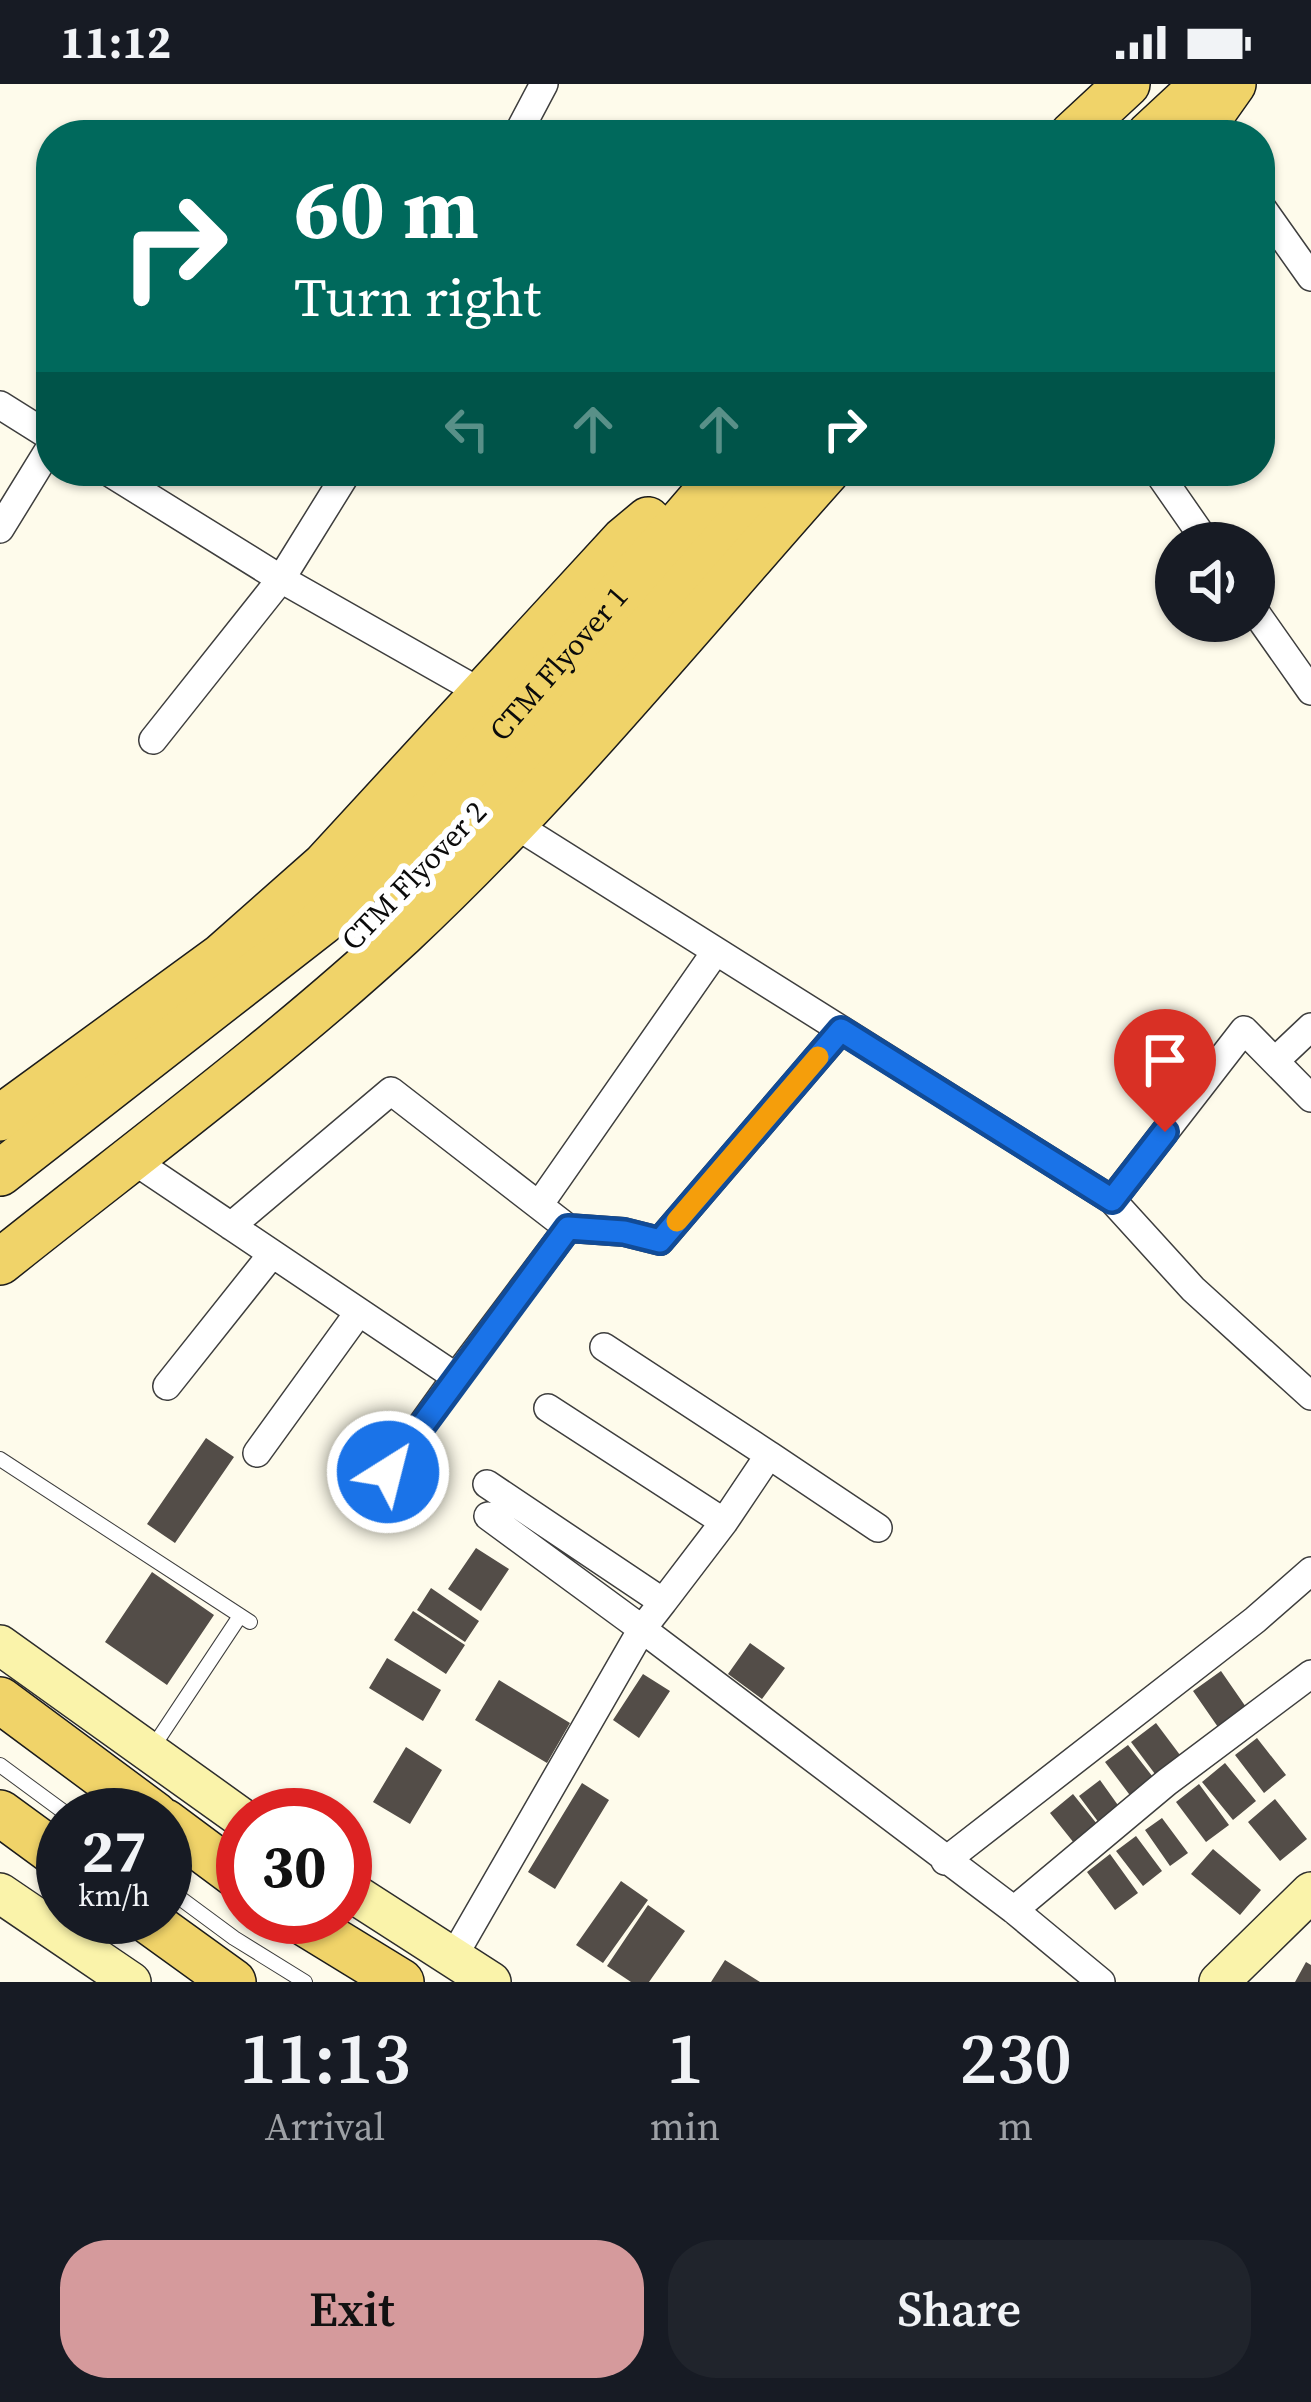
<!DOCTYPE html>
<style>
body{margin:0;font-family:"Source Serif 4",serif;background:#20242c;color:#f1f3f6;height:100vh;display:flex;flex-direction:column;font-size:45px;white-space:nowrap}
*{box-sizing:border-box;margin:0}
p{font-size:39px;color:#9ea1a6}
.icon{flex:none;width:66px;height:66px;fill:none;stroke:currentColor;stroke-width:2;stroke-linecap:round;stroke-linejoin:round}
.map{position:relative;height:1898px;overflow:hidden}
.sheet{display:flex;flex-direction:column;background:#171b24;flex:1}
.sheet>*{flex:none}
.banner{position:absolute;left:36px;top:36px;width:1239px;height:366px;border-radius:48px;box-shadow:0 3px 9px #0004;background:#00695c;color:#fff;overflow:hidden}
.tools{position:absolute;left:1155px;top:438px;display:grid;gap:24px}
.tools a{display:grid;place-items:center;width:120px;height:120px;border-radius:50%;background:#171b24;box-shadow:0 3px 9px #0004;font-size:60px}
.speed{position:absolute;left:36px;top:1704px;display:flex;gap:24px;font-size:60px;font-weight:700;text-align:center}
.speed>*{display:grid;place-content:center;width:156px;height:156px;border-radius:50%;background:#171b24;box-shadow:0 3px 9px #0004;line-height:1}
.speed small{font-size:30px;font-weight:400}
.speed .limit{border:18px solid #d22;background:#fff;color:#111}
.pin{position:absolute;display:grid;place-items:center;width:102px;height:102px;color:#fff;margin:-123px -51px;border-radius:50% 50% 50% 0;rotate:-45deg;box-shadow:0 0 12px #0007}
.pin .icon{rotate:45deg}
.me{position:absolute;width:132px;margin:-66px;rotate:36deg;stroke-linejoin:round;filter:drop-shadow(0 0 9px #0008)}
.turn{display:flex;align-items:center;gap:42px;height:252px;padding:0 60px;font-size:54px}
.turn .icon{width:156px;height:156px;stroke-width:2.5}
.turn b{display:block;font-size:84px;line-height:102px}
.lanes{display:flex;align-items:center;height:114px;padding:0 60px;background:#0003;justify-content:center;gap:60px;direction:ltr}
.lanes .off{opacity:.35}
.eta{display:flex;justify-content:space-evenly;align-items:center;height:204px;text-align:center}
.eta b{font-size:72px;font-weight:600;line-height:84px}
.action{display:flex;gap:24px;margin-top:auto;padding:24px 60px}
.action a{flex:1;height:138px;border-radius:48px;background:#d59a9c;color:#111;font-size:48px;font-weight:600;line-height:138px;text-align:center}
.action a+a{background:#20242c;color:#f1f3f6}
.status{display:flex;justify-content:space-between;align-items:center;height:84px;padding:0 60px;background:#171b24;direction:ltr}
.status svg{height:33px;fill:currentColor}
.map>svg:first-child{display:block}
.building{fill:#534d48}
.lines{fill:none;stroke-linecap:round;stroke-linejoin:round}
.lane-casing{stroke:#3e3e3e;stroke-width:16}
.street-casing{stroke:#3e3e3e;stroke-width:30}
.secondary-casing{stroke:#2d2d2d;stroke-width:42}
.primary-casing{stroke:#1c1c1c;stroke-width:48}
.lane{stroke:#fff;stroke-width:14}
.street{stroke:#fff;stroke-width:27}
.secondary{stroke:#faf3aa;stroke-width:39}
.primary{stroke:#f0d369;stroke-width:45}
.route-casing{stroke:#114b97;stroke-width:30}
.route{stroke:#1a73e8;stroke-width:21}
.slow{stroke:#f59e0b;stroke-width:21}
.labels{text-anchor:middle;stroke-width:12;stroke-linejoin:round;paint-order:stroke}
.street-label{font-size:30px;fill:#0b0b0b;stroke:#fff}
</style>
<div class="status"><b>11:12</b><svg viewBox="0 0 49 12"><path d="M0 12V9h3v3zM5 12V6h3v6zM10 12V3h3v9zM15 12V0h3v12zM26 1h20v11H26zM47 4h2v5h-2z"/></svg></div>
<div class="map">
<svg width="1311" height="1898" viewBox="0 0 1311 1898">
<rect width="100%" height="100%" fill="#fefbeb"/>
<path class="building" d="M206,1354L234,1373L175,1459L147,1440Z
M476,1464L509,1485L481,1527L448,1505Z
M152,1488L214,1531L167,1601L105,1558Z
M431,1504L479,1537L465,1558L417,1526Z
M413,1527L465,1561L446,1590L394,1556Z
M750,1559L785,1584L762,1615L728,1590Z
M387,1574L441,1606L423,1637L369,1604Z
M1221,1587L1248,1626L1220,1646L1193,1607Z
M643,1590L670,1607L639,1654L613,1636Z
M499,1596L570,1639L547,1679L475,1636Z
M1156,1639L1183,1675L1158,1694L1131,1658Z
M1257,1654L1286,1691L1264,1709L1235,1671Z
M1128,1661L1156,1697L1132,1714L1105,1678Z
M406,1663L442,1686L410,1740L373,1718Z
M1225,1679L1256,1717L1233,1736L1202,1698Z
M1100,1696L1120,1724L1099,1739L1079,1712Z
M582,1699L609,1716L555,1805L528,1788Z
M1199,1700L1229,1741L1206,1758L1176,1718Z
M1073,1710L1097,1740L1074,1759L1050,1729Z
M1275,1715L1307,1755L1280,1777L1248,1738Z
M1162,1734L1188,1769L1170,1782L1145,1746Z
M1136,1752L1162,1787L1143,1802L1116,1767Z
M1213,1765L1261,1806L1240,1831L1191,1790Z
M1110,1770L1138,1809L1115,1826L1087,1788Z
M621,1797L648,1816L603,1879L576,1861Z
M648,1821L685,1847L649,1898H631L607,1882Z
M725,1876L760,1898H711Z
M1306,1878L1311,1881V1898H1295Z"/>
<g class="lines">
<g class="lane-casing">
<path id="lane" d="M0,1375L250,1538
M153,1663L240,1532
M0,1681L68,1731
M165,1803L234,1854L305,1898"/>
</g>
<g class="street-casing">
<path id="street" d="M517,51L544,0
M1260,121L1311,193
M0,321L51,353
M107,387L281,495L482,609
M1157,387L1207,459
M0,445L51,362
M1254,526L1311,607
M153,656L281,495L348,387
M514,740L1112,1116L1244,946L1311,1014
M1275,977L1311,943
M130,1074L456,1293L568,1144L391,1007L231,1142
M1112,1116L1193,1205L1311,1312
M539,1121L716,867
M568,1144L624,1148L660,1157L841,946
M604,1263L769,1371
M167,1302L272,1170
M548,1324L724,1438L663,1518
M257,1369L359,1228
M487,1400L663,1518L642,1545L1014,1826L1101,1898
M365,1420L456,1293
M724,1438L769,1371L878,1444
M945,1777L1255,1536L1311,1487
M1014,1826L1167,1698L1311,1590
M452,1875L642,1545L488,1432"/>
</g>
<g class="secondary-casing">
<path id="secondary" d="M0,1561L243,1735
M345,1804L491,1898
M0,1809L131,1898
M1219,1898L1311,1808"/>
</g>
<g class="primary-casing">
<g id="primary">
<path d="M1072,51L1127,0"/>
<path d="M1149,51L1204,0"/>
<path d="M1197,51L1233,0"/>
<path d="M400,808L648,541L780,387"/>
<path d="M0,1034L221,873L325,781L624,456L648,436"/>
<path id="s1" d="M0,1089L322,838L421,739L725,387"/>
<path d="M0,1178C135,1070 275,967 402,850C555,707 688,543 827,387"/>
<path d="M0,1616L155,1731"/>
<path d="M0,1729L63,1775"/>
<path d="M165,1738L243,1796"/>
<path d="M143,1833L233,1898"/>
<path d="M295,1833L401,1898"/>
</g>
</g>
<use href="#lane" class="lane"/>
<use href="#street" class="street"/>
<use href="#secondary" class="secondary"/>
<use href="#primary" class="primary"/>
</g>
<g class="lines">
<g class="route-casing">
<path id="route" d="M388,1388L568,1144L624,1148L660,1157L841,946L1112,1116L1165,1048"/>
</g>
<use href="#route" class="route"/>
<path class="slow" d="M677,1137L818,973"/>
</g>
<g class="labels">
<g class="street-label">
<text dy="10" stroke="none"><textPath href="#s1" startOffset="759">CTM Flyover 1</textPath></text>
<text transform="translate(414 792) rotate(-46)" y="10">CTM Flyover 2</text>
</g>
</g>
</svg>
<div class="tools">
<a><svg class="icon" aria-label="sound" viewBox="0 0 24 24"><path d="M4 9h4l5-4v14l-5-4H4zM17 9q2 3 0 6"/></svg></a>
</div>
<div class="speed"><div>27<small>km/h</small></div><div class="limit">30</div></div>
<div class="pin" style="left:1165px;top:1048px;background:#d93025"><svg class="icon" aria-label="arrive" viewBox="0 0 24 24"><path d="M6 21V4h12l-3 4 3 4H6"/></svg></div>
<svg class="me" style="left:388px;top:1388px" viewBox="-20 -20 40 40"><circle r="17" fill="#1a73e8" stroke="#fff" stroke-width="3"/><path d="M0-11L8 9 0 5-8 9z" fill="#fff"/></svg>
<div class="banner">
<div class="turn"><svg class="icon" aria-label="right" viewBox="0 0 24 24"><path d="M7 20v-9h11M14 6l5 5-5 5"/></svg><div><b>60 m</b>Turn right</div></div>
<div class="lanes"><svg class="icon off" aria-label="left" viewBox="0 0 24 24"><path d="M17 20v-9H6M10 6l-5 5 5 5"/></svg><svg class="icon off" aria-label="ahead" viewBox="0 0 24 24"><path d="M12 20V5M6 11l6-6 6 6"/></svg><svg class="icon off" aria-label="ahead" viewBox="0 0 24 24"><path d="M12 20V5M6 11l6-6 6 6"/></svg><svg class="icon" aria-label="right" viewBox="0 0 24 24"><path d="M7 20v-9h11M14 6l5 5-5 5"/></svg></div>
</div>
</div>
<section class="sheet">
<div class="eta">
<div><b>11:13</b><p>Arrival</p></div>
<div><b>1</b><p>min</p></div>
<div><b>230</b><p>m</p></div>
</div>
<div class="action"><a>Exit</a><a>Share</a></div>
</section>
